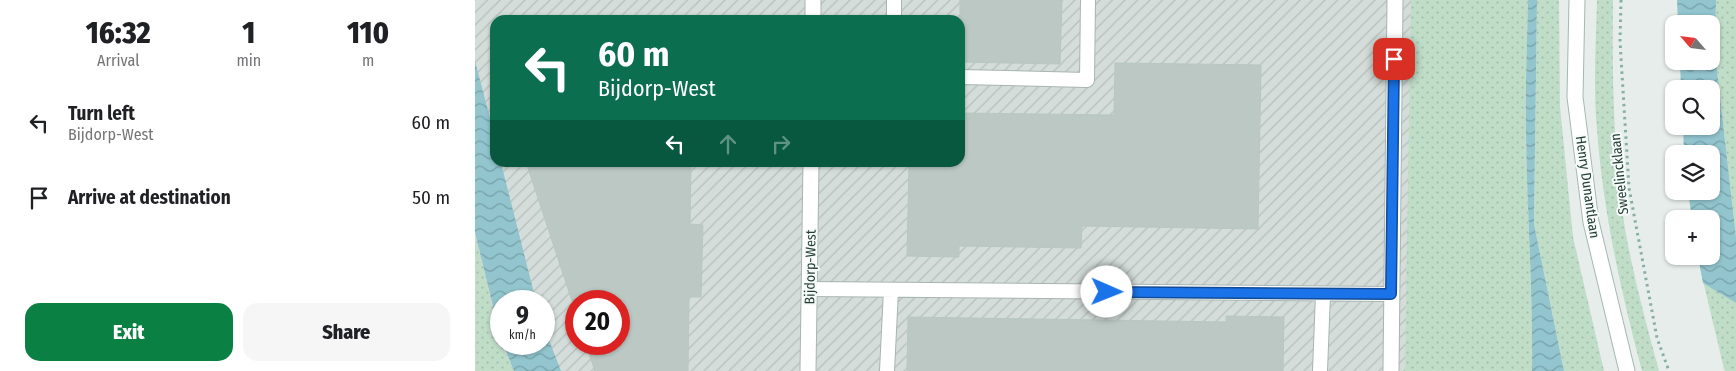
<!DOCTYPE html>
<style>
body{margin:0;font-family:"Fira Sans Condensed",sans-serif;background:#f6f6f6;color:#202124;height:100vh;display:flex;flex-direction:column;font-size:19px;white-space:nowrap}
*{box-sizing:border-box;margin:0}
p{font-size:16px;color:#757577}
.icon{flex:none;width:28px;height:28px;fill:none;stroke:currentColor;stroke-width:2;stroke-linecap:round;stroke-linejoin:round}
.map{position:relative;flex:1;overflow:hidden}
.details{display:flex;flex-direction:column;background:#fff;width:475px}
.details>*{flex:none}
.guide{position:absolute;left:15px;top:15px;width:475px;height:152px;border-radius:15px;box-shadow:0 1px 4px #0004;background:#0b6e4f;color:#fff;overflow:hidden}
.needle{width:32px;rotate:298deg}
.buttons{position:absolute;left:1190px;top:15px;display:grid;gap:10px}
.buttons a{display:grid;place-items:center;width:55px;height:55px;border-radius:10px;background:#fff;box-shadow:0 1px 4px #0004;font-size:25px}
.speed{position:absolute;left:15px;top:290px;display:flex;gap:10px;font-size:25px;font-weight:700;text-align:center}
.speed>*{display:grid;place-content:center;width:65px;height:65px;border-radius:50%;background:#fff;box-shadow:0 1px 4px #0004;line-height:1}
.speed small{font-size:12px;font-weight:400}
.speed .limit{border:8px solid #d22;background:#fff;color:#111}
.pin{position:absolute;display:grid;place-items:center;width:42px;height:42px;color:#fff;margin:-21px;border-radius:10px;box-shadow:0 2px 8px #0006}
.me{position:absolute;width:55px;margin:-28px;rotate:91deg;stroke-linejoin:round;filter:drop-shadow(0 0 4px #0008)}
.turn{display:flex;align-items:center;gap:18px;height:105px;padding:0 25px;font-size:22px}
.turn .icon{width:65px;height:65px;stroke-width:2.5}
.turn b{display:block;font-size:35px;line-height:42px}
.lanes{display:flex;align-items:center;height:48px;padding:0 25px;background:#0003;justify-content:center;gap:25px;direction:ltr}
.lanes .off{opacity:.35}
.eta{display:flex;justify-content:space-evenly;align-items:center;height:85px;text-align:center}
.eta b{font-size:30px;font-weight:800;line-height:35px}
.action{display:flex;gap:10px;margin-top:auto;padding:10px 25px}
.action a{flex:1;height:58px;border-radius:15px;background:#0b8043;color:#fff;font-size:20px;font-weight:800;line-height:58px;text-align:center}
.action a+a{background:#f6f6f6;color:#202124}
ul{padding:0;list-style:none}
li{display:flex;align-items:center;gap:15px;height:75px;padding:0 25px}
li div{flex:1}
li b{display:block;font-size:19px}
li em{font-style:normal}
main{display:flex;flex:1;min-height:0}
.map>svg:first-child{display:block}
.industrial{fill:url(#industrial-furrows);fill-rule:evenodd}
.grass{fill:url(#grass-dots)}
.water{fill:url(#water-waves)}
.building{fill:#bbc8c3;stroke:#b8c7c1}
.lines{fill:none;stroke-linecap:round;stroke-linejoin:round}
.service-casing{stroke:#a9b5b1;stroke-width:16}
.minor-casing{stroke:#a9b5b1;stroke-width:17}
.secondary-casing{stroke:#a5b8b1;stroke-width:17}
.path{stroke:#88afa3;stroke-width:3;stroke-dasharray:2.5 4;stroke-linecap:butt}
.service{stroke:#fff;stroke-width:14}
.minor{stroke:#fff;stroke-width:15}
.secondary{stroke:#fff;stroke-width:15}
.route-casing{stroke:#114b97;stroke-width:12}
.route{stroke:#1a73e8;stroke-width:9}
.labels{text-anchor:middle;stroke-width:4;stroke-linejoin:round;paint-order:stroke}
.street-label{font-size:14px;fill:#263e38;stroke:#f6faf8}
</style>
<main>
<section class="details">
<div class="eta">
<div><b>16:32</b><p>Arrival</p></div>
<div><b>1</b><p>min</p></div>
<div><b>110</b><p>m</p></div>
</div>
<ul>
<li><svg class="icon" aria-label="left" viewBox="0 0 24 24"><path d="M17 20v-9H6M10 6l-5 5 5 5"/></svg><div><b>Turn left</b><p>Bijdorp-West</p></div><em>60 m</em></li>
<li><svg class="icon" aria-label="arrive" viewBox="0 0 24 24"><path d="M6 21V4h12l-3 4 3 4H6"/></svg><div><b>Arrive at destination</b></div><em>50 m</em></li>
</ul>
<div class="action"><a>Exit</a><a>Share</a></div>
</section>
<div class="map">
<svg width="1261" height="371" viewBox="0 0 1261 371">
<defs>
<pattern id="industrial-furrows" width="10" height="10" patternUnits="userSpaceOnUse" patternTransform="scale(1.25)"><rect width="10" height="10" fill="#d4ddd9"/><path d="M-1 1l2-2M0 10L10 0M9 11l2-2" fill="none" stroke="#b6bfbb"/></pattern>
<pattern id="grass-dots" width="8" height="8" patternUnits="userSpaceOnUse" patternTransform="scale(1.25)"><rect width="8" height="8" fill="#c0ddc8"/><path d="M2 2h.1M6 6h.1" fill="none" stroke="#a5bfad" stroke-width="1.8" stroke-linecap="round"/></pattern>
<pattern id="water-waves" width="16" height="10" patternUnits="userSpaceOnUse" patternTransform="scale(1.25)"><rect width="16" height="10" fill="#92c5ce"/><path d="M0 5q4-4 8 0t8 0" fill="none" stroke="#77a1a8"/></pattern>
</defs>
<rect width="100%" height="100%" fill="#e6edea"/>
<path class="industrial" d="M0,0H992L1007,371H0ZM20,20H485V162H20ZM26,301H69V344H26ZM101,301H144V344H101Z"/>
<path class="grass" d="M936,0H1053C1052,45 1050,89 1051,134C1052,213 1058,292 1057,371H930Z
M1062,0H1084L1085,107L1098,237L1129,371H1089L1059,224Z
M1122,0H1138C1137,67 1138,134 1146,201C1153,258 1169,315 1184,371H1167C1146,292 1128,211 1122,129C1118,86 1121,43 1122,0Z
M1241,0H1261V237L1240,53Z
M0,232L26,344L39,371H0Z
M1225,268L1261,289V371H1250L1249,369Z"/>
<path class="water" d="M1053,0H1062L1059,224L1089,371H1057C1058,292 1052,213 1051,134C1050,89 1052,45 1053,0Z
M1202,0H1241L1240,53L1261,237V303L1228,283L1223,256H1236V219H1217L1213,191H1236V154H1209L1208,126H1236V89H1206L1205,61H1236V24H1203Z
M0,61L20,137V162L26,163L61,301H26V339L0,232Z
M69,327L86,371H39L28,344H69Z"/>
<path class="building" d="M485,0H587L585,64L485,62Z
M640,63L786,65L783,229L607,226L606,248L484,246V257L432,256L434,162H485V113L639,115Z
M51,162H216L215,224L228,225L226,297H214L213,371H120L111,344H144V301H101V313Z
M751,316L809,317L808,371H432L433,317L751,322Z"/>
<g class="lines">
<g class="service-casing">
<path id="service" d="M419,20V0
M485,77L612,80L613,0
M334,289L916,294
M412,371L416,290
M845,371L848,294"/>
</g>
<g class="minor-casing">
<path id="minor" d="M338,20V0
M333,371L336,162
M916,371L920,0"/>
</g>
<g class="secondary-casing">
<path id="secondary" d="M1102,0L1100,97L1116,222L1152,371"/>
</g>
<path class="path" d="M1146,0L1145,41L1154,188L1182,338L1194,371"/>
<use href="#service" class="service"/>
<use href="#minor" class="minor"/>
<use href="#secondary" class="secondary"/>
</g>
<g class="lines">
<g class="route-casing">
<path id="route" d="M632,292L916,294L919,59"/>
</g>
<use href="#route" class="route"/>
</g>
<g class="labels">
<g class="street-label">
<text transform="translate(1144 174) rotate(-96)" y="5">Sweelincklaan</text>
<text transform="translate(1113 187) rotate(82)" y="5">Henry Dunantlaan</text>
<text transform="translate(335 267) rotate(-89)" y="5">Bijdorp-West</text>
</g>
</g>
</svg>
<div class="buttons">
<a><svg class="needle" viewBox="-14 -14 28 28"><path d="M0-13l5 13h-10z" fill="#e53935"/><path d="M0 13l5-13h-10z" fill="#757577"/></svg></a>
<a><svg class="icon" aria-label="search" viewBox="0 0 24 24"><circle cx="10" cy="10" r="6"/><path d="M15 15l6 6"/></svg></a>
<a><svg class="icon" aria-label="layers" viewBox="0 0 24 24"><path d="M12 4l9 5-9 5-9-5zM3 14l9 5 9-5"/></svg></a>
<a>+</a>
</div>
<div class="speed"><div>9<small>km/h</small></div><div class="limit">20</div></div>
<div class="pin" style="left:919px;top:59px;background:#d93025"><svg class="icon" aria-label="arrive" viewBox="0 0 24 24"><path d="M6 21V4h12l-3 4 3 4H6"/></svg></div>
<svg class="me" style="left:632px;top:292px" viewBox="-20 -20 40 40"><circle r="19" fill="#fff"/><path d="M0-13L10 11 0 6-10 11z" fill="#1a73e8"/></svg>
<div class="guide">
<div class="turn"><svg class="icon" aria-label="left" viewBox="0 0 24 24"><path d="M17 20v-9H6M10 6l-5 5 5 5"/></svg><div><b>60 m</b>Bijdorp-West</div></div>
<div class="lanes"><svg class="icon" aria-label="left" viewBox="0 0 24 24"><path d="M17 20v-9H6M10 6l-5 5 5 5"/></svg><svg class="icon off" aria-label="ahead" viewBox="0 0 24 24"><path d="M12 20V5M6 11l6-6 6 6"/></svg><svg class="icon off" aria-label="right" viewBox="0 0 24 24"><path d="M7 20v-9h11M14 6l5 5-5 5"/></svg></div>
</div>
</div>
</main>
